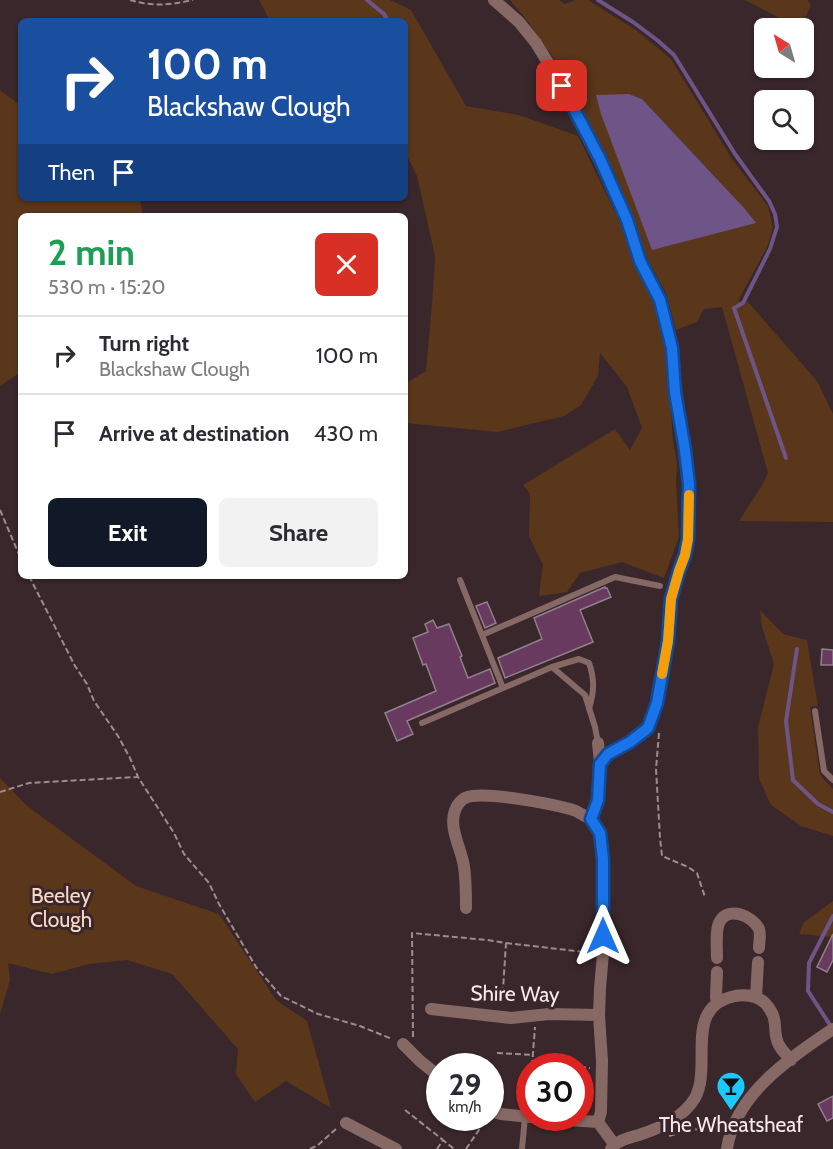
<!DOCTYPE html>
<meta charset="utf-8">
<style>
body{margin:0;font-family:Cabin,sans-serif;background:#f2f2f3;color:#2b2b33;height:100vh;display:flex;flex-direction:column;font-size:22px;white-space:nowrap}
*{box-sizing:border-box;margin:0}
p{font-size:20px;color:#7c7c81}
.icon{flex:none;width:33px;height:33px;fill:none;stroke:currentColor;stroke-width:2;stroke-linecap:round;stroke-linejoin:round}
.map{position:relative;flex:1;overflow:hidden}
.drawer{position:absolute;left:18px;top:213px;width:390px;height:366px;display:flex;flex-direction:column;background:#fff;border-radius:9px;box-shadow:0 2px 4px #0004}
.drawer>*{flex:none}
.top-card{position:absolute;left:18px;top:18px;width:390px;height:183px;border-radius:9px;box-shadow:0 2px 4px #0004;background:#1a4fa0;color:#fff;overflow:hidden}
.needle{width:39px;rotate:323deg}
.fabs{position:absolute;left:754px;top:18px;display:grid;gap:12px}
.fabs a{display:grid;place-items:center;width:60px;height:60px;border-radius:9px;background:#fff;box-shadow:0 2px 4px #0004;font-size:30px}
.speed{position:absolute;left:426px;top:1053px;display:flex;gap:12px;font-size:30px;font-weight:700;text-align:center}
.speed>*{display:grid;place-content:center;width:78px;height:78px;border-radius:50%;background:#fff;box-shadow:0 2px 4px #0004;line-height:1}
.speed small{font-size:15px;font-weight:400}
.speed .limit{border:9px solid #d22;background:#fff;color:#111}
.pin{position:absolute;display:grid;place-items:center;width:51px;height:51px;color:#fff;margin:-26px;border-radius:12px;box-shadow:0 3px 9px #0006}
.me{position:absolute;width:66px;margin:-33px;rotate:0deg;stroke-linejoin:round;filter:drop-shadow(0 0 4px #0008)}
.turn{display:flex;align-items:center;gap:21px;height:126px;padding:0 30px;font-size:27px}
.turn .icon{width:78px;height:78px;stroke-width:2.5}
.turn b{display:block;font-size:42px;line-height:51px}
.then{display:flex;align-items:center;height:57px;padding:0 30px;background:#0003;gap:12px;font-size:22px}
.round{display:grid;place-items:center;flex:none;width:63px;height:63px;border-radius:9px;background:#f2f2f3}
.summary{display:flex;align-items:center;justify-content:space-between;height:102px;padding:0 30px}
h1{font-size:36px;font-weight:700;line-height:45px;color:#1e9e55}
.cta{display:flex;gap:12px;margin-top:auto;padding:12px 30px}
.cta a{flex:1;height:69px;border-radius:9px;background:#111827;color:#fff;font-size:24px;font-weight:700;line-height:69px;text-align:center}
.cta a+a{background:#f2f2f3;color:#2b2b33}
ul{padding:0;list-style:none}
li{display:flex;align-items:center;gap:18px;height:78px;padding:0 30px;border-top:2px solid #e1e1e2}
li div{flex:1}
li b{display:block;font-size:22px}
li em{font-style:normal}
.map>svg:first-child{display:block}
.green{fill:#5a361a;fill-rule:evenodd}
.water{fill:#6e5487}
.lines{fill:none;stroke-linecap:round;stroke-linejoin:round}
.stream{stroke:#6e5487;stroke-width:4}
.building{fill:#683a5f;stroke:#917f8c;stroke-width:1.5}
.path{stroke:#9c8c90;stroke-width:2;stroke-dasharray:6 3;stroke-linecap:butt}
.lane{stroke:#866964;stroke-width:6}
.street{stroke:#866964;stroke-width:12}
.route-casing{stroke:#114b97;stroke-width:15}
.route{stroke:#1a73e8;stroke-width:10}
.slow{stroke:#f59e0b;stroke-width:10}
.labels{text-anchor:middle;stroke-width:6;stroke-linejoin:round;paint-order:stroke}
.park-label{font-size:21px;fill:#f8d9c3;stroke:#3a272b}
.street-label{font-size:21px;fill:#f7eaed;stroke:#3a272b}
.poi-label{font-size:21px;fill:#f7eaed;stroke:#3a272b}
</style>
<div class="map">
<svg width="833" height="1149" viewBox="0 0 833 1149">
<rect width="100%" height="100%" fill="#3a272b"/>
<path class="green" d="M259,0H390L411,10L466,106L519,115L578,136L618,218L636,266L650,292L664,333L668,370L673,440L677,463L676,482L679,537L664,578L622,562L580,573L567,592L539,596L543,565L529,536L530,494L523,485L615,429L630,450L642,428L627,387L600,353L598,376L581,405L564,416L498,432L405,423V384L426,371L432,304L435,256L417,176L405,152V21H273L268,17Z
M510,0H559L565,4L575,0H588L636,30L671,59L732,159L768,206L773,228L767,247L738,301L748,302L817,381L833,414V522L739,521L761,487L768,473L722,307L704,309L697,322L676,330L666,293L648,260L607,158L552,56L529,23ZM629,94L642,99L745,209Z
M745,0H807L811,4L804,21L815,37L804,31V28H799Z
M0,90L21,106V198H137L140,200L143,216H21V372L0,386Z
M760,610L783,634L807,640L818,706L810,707L820,775L833,789V836L801,826L771,805L759,779L758,727L774,664L762,627Z
M0,778L26,805L136,886L219,914L276,1000L307,1021L331,1108L286,1081L255,1102L236,1074L238,1049L172,974L127,960L89,964L52,974L8,963L10,980L0,1014Z
M833,901V937L799,934L804,922Z"/>
<path class="water" d="M629,94L642,99L745,209L756,223L652,250L601,114L596,95Z"/>
<g class="lines">
<path class="stream" d="M367,0L384,14L388,21
M598,0L633,22L657,40L674,55L735,154L769,201L775,214L777,227L770,249L743,303L734,308L786,458
M797,649L786,721L793,780L818,804L833,812
M832,1028L808,991L809,963L833,916"/>
</g>
<path class="building" d="M605,587V588H607L611,597L580,610L593,642L505,678L498,658L542,639L534,618Z
M487,602L496,623L485,628L476,606Z
M433,620L437,628L449,624L462,656L460,657L468,678L490,669L495,683L407,721L413,734L397,741L385,713L436,691L426,664L423,665L413,638L428,632L425,624Z
M822,649L833,650V665H821Z
M833,934V960L827,972L817,967Z
M833,1096V1118L827,1121L818,1104Z"/>
<g class="lines">
<path class="path" d="M130,0C153,7 170,5 193,0
M0,510L21,559
M29,576L75,666L87,684L94,701L118,736L130,758L138,777L174,833L184,854L209,883L219,904L256,967L281,996L318,1014L360,1026L392,1039
M659,733L656,769L660,838L662,856L688,867L697,873L705,897
M0,792L29,783L137,777
M506,943L593,953
M413,1037L412,933L487,940L506,943L502,1005
M497,1053L533,1055
M532,1066L535,1027
M532,1066H572
M580,1067L590,1068
M529,1105L530,1097
M405,1110L443,1140
M669,1136C685,1131 702,1126 719,1130
M310,1149L318,1145L336,1129
M437,1149L443,1140L454,1149
M466,1149L485,1121"/>
<path class="lane" d="M460,580L503,688
M482,635L615,577L660,586
M552,667L579,659L589,663C595,680 594,692 589,709
M815,711L824,771L833,780
M422,723L552,667L585,695L595,727L598,743
M522,1149L525,1117"/>
<path class="street" d="M494,0L519,22L536,43L562,86L600,159L627,220L640,261L660,300L672,348L675,392L683,436L689,484V539L685,555L679,571L671,599L668,641L657,703L648,728L630,742L607,754L600,763
M598,743L600,763L598,800L591,819L600,833L603,859V954L600,988L599,1015L602,1061L601,1112L598,1122L614,1144
M466,908C466,895 466,880 464,867C462,849 447,827 456,808C457,805 462,799 465,798C482,790 551,804 570,809C578,811 584,816 591,819
M717,958C717,949 715,929 720,921C729,906 753,916 759,929C761,934 759,942 759,948
M717,972L716,997L717,1003
M756,997L758,962
M431,1009L511,1018L549,1014L599,1015
M403,1044L420,1061L440,1077
M490,1111L501,1114L530,1117
M538,1118L598,1122
M346,1123L396,1149
M611,1149C617,1140 629,1138 639,1135C660,1128 683,1118 695,1098C713,1065 682,1007 735,996C746,994 756,995 765,1003C781,1020 771,1031 779,1045C782,1051 787,1055 791,1060
M727,1149C735,1094 790,1058 833,1029"/>
</g>
<g class="lines">
<g class="route-casing">
<path id="route" d="M562,86L600,159L627,220L640,261L660,300L672,348L675,392L685,450L689,484L688,539L685,555L679,571L671,599L668,641L657,703L648,728L630,742L608,754L600,764L598,800L591,819L600,833L603,859V936"/>
</g>
<use href="#route" class="route"/>
<path class="slow" d="M662,674L668,641L671,599L679,571L685,555L688,539L689,495"/>
</g>
<defs>
<g id="bar-pin" transform="scale(1.5)"><path d="M0 17L-7.5 6A9.5 9.5 0 1 1 7.5 6Z" fill="#1bcafc" stroke="#3a272b"/><path d="M-6-5H6L.8 .8V4.5H3.5V6h-7V4.5H-.8V.8Z" fill="#111"/></g>
</defs>
<g fill-rule="evenodd">
<use href="#bar-pin" x="731" y="1086"/>
</g>
<g class="labels">
<g class="park-label">
<text x="61" y="903">Beeley<tspan x="61" dy="24">Clough</tspan></text>
</g>
<g class="street-label">
<text transform="translate(515 994) rotate(1)" y="7">Shire Way</text>
</g>
<g class="poi-label">
<text x="731" y="1132">The Wheatsheaf</text>
</g>
</g>
</svg>
<div class="fabs">
<a><svg class="needle" viewBox="-14 -14 28 28"><path d="M0-13l5 13h-10z" fill="#e53935"/><path d="M0 13l5-13h-10z" fill="#7c7c81"/></svg></a>
<a><svg class="icon" aria-label="search" viewBox="0 0 24 24"><circle cx="10" cy="10" r="6"/><path d="M15 15l6 6"/></svg></a>
</div>
<div class="speed"><div>29<small>km/h</small></div><div class="limit">30</div></div>
<div class="pin" style="left:562px;top:86px;background:#d93025"><svg class="icon" aria-label="arrive" viewBox="0 0 24 24"><path d="M6 21V4h12l-3 4 3 4H6"/></svg></div>
<svg class="me" style="left:603px;top:936px" viewBox="-20 -20 40 40"><path d="M0-17L14 15 0 8-14 15z" fill="#1a73e8" stroke="#fff" stroke-width="4"/></svg>
<div class="top-card">
<div class="turn"><svg class="icon" aria-label="right" viewBox="0 0 24 24"><path d="M7 20v-9h11M14 6l5 5-5 5"/></svg><div><b>100 m</b>Blackshaw Clough</div></div>
<div class="then">Then<svg class="icon" aria-label="arrive" viewBox="0 0 24 24"><path d="M6 21V4h12l-3 4 3 4H6"/></svg></div>
</div>
<section class="drawer">
<div class="summary"><div><h1>2 min</h1><p>530 m · 15:20</p></div><a class="round" style="background:#d93025;color:#fff"><svg class="icon" aria-label="close" viewBox="0 0 24 24"><path d="M6 6l12 12M18 6L6 18"/></svg></a></div>
<ul>
<li><svg class="icon" aria-label="right" viewBox="0 0 24 24"><path d="M7 20v-9h11M14 6l5 5-5 5"/></svg><div><b>Turn right</b><p>Blackshaw Clough</p></div><em>100 m</em></li>
<li><svg class="icon" aria-label="arrive" viewBox="0 0 24 24"><path d="M6 21V4h12l-3 4 3 4H6"/></svg><div><b>Arrive at destination</b></div><em>430 m</em></li>
</ul>
<div class="cta"><a>Exit</a><a>Share</a></div>
</section>
</div>
